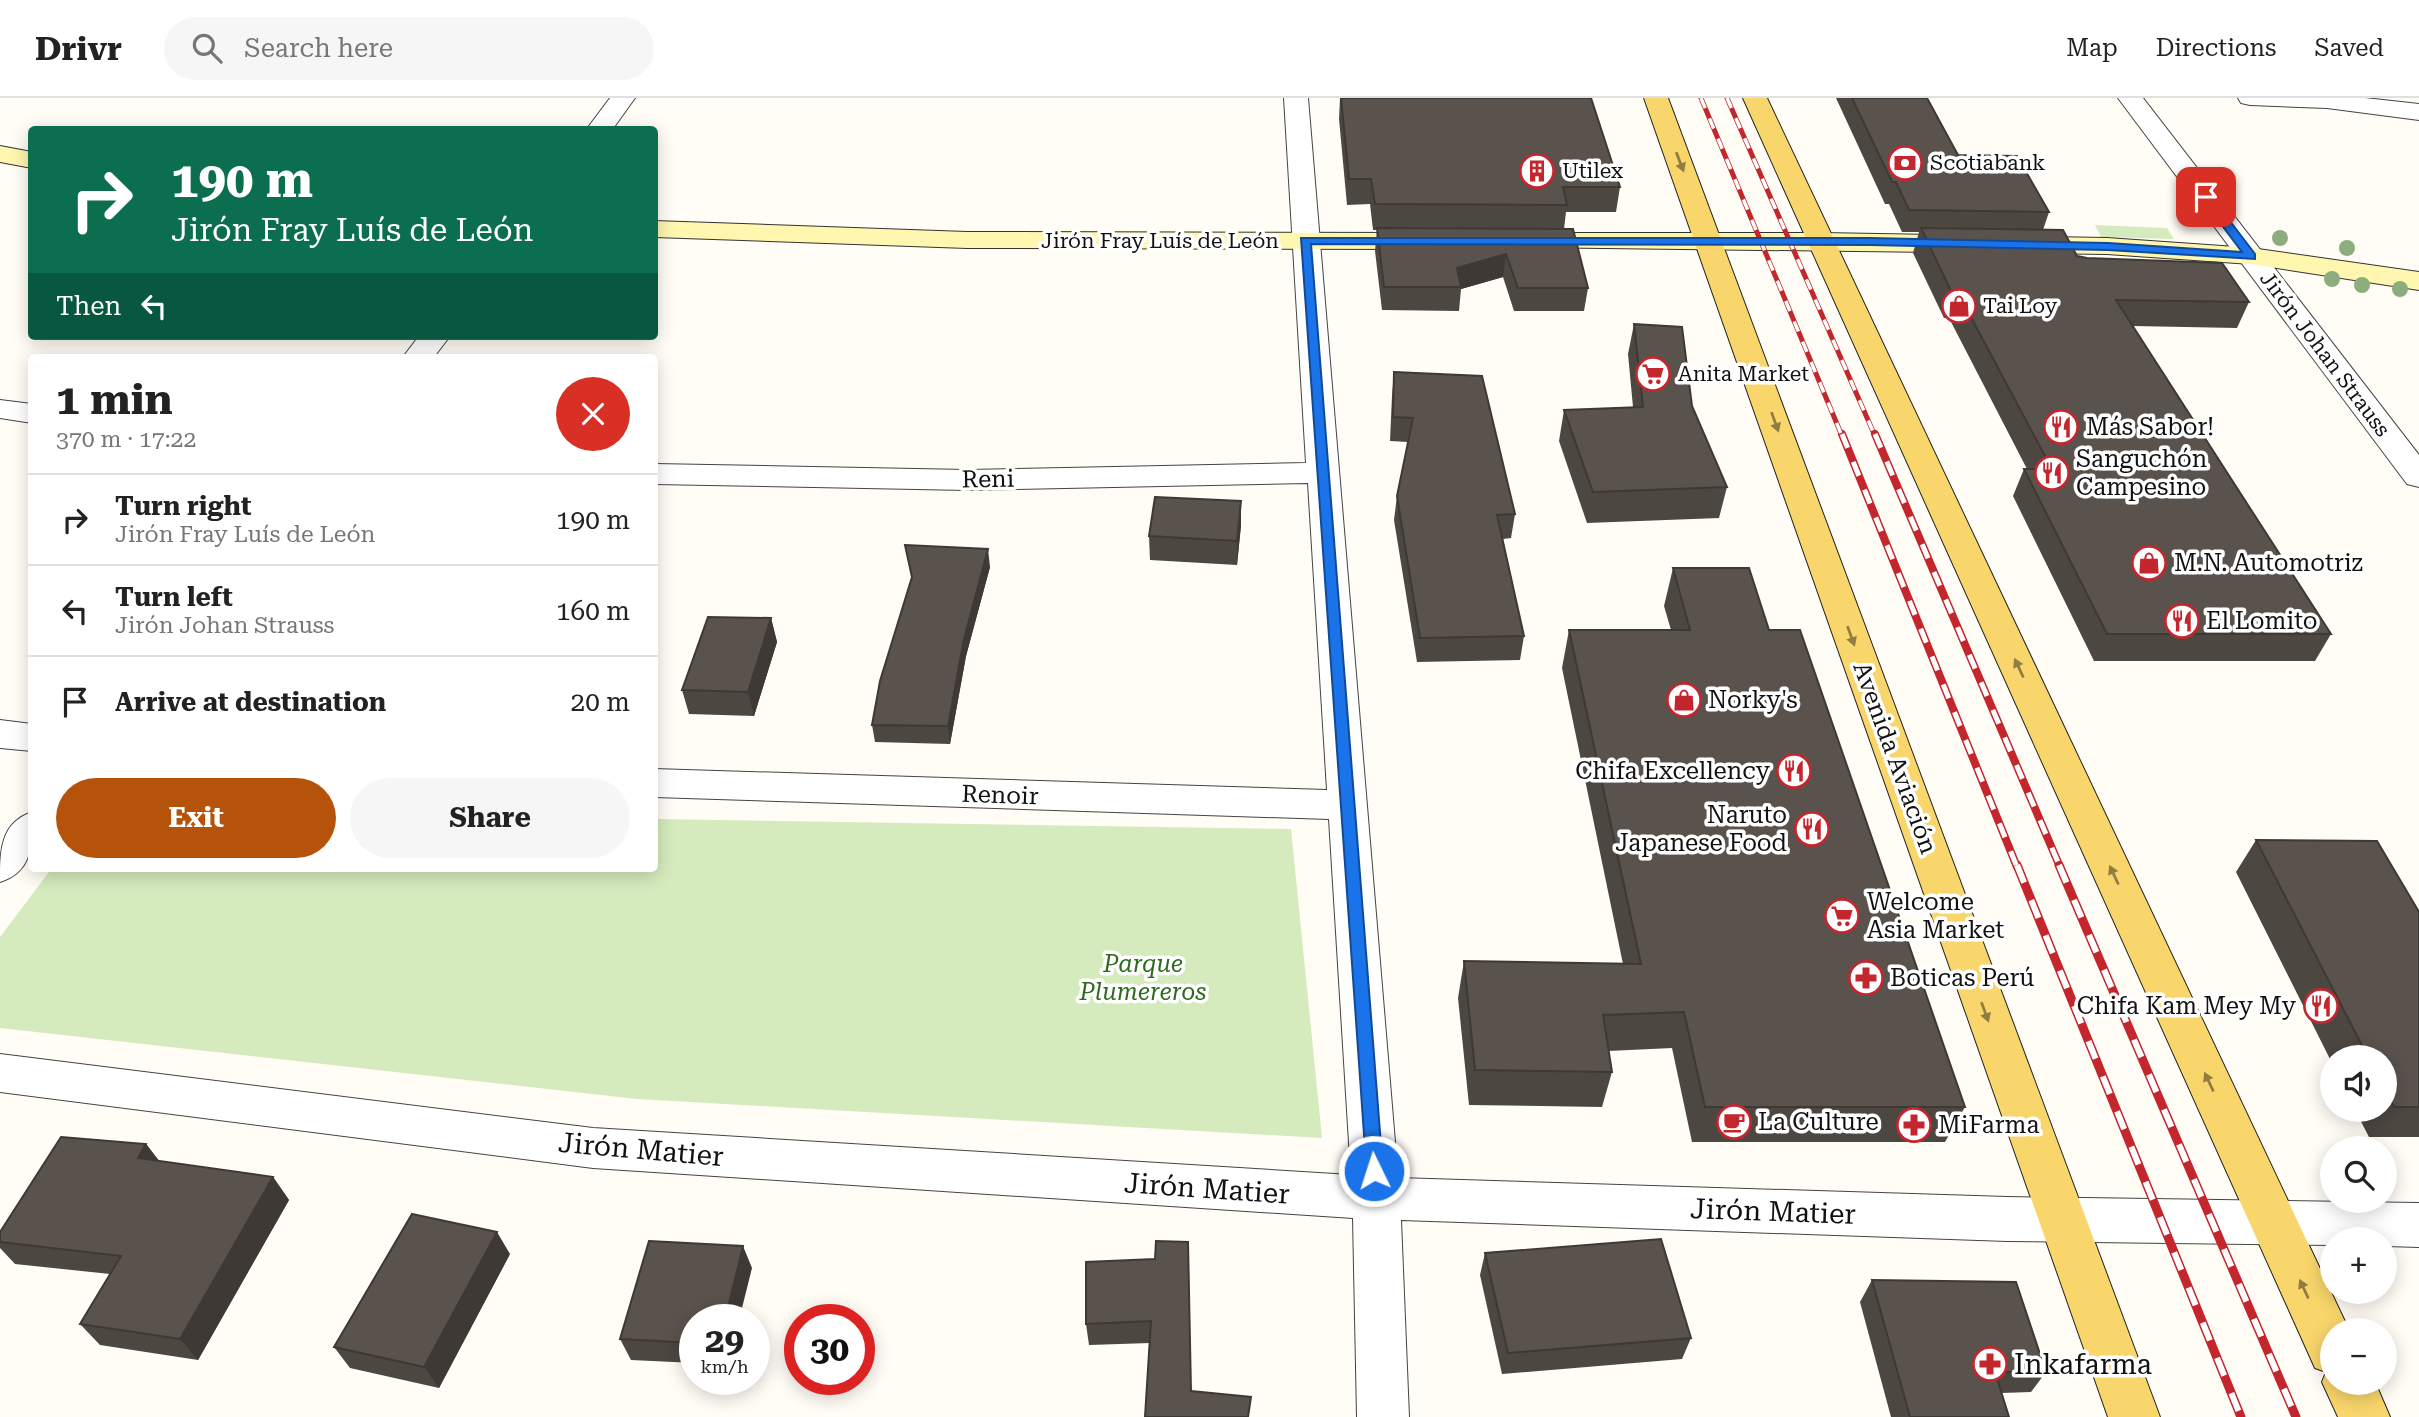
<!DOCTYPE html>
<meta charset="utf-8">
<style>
body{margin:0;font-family:"Roboto Serif",serif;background:#f6f6f6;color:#222;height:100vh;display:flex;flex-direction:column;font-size:26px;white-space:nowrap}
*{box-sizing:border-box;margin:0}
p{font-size:23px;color:#767676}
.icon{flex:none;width:38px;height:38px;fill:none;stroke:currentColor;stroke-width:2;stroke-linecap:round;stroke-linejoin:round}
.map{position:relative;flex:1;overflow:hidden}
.details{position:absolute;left:28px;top:256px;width:630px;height:518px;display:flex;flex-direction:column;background:#fff;border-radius:7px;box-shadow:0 4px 18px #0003}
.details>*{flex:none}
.hud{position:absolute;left:28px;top:28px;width:630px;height:214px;border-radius:7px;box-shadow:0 4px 18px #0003;background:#0b6e4f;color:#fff;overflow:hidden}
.tools{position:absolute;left:2320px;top:947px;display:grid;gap:14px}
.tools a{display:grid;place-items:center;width:77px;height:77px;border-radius:50%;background:#fff;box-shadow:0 4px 18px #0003;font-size:35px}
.speed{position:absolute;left:679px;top:1206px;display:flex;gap:14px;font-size:35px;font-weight:700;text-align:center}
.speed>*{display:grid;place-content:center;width:91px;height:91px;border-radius:50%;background:#fff;box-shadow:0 4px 18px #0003;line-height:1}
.speed small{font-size:18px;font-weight:400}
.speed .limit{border:10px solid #d22;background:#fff;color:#111}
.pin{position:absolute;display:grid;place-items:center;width:60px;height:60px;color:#fff;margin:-30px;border-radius:14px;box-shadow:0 4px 10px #0006}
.me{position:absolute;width:77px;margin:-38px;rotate:356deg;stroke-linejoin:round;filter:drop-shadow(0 0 5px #0008)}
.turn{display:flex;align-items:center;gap:24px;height:147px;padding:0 28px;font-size:32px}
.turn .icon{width:91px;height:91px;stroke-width:2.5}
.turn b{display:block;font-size:49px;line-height:60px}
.then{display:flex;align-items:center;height:66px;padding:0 28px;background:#0003;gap:14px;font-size:26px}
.round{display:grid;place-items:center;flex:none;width:74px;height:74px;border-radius:37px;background:#f6f6f6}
.head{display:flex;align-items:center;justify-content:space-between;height:119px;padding:0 28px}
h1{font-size:42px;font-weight:700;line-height:52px}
.button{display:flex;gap:14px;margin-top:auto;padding:14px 28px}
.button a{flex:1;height:80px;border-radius:42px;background:#b45309;color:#fff;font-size:28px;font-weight:700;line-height:80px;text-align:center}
.button a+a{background:#f6f6f6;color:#222}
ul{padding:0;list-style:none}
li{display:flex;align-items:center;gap:21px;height:91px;padding:0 28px;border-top:2px solid #e0e0e0}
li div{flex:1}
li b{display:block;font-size:26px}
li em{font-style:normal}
header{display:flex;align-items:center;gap:42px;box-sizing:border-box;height:98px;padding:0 35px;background:#fff;border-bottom:2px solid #e0e0e0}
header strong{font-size:33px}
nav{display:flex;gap:38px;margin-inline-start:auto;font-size:24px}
.search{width:490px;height:63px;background:#f6f6f6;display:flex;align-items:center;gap:18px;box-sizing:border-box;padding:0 24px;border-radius:38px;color:#767676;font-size:26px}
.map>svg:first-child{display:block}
.green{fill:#d5ebbd}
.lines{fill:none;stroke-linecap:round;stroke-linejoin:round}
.street-casing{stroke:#444;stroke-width:2}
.secondary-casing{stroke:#333;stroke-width:2}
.primary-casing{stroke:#222;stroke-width:2}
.street{fill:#fff;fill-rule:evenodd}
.secondary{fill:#fff6b0;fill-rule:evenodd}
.primary{fill:#f9d66b;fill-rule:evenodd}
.rail-far2-casing{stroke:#c4262e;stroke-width:5}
.rail-far1-casing{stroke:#c4262e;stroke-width:8}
.rail-casing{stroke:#c4262e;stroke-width:9}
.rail-far2{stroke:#fff;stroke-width:3.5;stroke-dasharray:11;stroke-linecap:butt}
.rail-far1{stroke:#fff;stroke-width:5;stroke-dasharray:15;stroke-linecap:butt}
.rail{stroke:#fff;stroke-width:6;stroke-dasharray:19;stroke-linecap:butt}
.tree{fill:#8dad7f}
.wall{fill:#4d4742}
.shaded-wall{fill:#3f3936}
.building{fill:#5a524d;stroke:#3f3936;stroke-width:2}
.oneway{fill:#917d42}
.route{fill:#1a73e8;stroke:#114b97;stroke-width:2}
.labels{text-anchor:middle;stroke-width:7;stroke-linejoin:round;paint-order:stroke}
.far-poi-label{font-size:21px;fill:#111;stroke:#fff;text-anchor:start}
.far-street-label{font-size:21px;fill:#111;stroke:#fff}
.poi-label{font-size:24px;fill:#111;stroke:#fff;text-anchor:start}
.street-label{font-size:24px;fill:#111;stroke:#fff}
.park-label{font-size:24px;font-style:italic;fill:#2f6b1f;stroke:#fff}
.near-street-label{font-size:28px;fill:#111;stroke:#fff}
.near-poi-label{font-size:28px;fill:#111;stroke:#fff;text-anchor:start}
</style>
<header>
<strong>Drivr</strong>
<div class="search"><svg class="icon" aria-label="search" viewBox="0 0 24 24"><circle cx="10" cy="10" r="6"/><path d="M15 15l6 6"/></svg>Search here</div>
<nav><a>Map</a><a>Directions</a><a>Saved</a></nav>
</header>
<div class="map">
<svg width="2419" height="1319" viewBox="0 0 2419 1319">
<rect width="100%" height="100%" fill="#fffdf5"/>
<path class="green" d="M2095,127L2167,130L2174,141L2101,139Z
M655,721L1291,731L1322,1040L637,1001L0,930V839L52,770H654Z"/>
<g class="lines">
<g class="street-casing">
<path id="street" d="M610,0H635L612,32H586Z
M1284,0H1308L1398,1080L2007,1099L2419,1105V1149L2385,1148V1141H2333V1147L2007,1143L1401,1122L1409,1319H1357L1353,1120L593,1070L0,994V956L593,1030L1351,1077L1329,721L654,699V671L1327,692L1308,385L967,392L654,386V366L967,372L1306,365Z
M2118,0H2143L2419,357V389L2407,386Z
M2238,0H2365L2419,6V22L2327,10L2250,7L2241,5Z
M419,238H450L434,259H403Z
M0,302L32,306V325L0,320Z
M0,622L32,626V653L0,650Z
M32,714C32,745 34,773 0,784C0,753 0,725 32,714Z"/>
</g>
<g class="secondary-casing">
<path id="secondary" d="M0,48L32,54V70L0,64Z
M654,123L967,134L1429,135L1439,137L1443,143L1439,149L1429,151L967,150L654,139Z
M1524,135H1822L2107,140L2251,150L2419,174V192L2251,166L2107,156L1514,149L1510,143L1514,137Z"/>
</g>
<g class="primary-casing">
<path id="primary" d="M1644,0H1668L2160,1319H2108Z
M1743,0H1767L2349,1232H2333V1284H2375L2390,1319H2338L2322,1284L2326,1274L2315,1270Z"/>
</g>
<use href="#street" class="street"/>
<use href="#secondary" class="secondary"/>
<use href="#primary" class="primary"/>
<g class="rail-far2-casing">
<path id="rail-far2" d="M1701,0L1842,338
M1727,0L1875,338"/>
</g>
<g class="rail-far1-casing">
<path id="rail-far1" d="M1842,336L2017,769
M1875,336L2060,769"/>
</g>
<g class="rail-casing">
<path id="rail" d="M2017,767L2241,1319
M2059,767L2296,1319"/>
</g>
<use href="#rail-far2" class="rail-far2"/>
<use href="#rail-far1" class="rail-far1"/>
<use href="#rail" class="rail"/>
</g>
<g class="tree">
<circle cx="2280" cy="140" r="8"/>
<circle cx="2347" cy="150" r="8"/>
<circle cx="2332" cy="181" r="8"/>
<circle cx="2362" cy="187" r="8"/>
<circle cx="2400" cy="191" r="8"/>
</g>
<path class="wall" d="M1340,0H1591L1620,89L1616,114H1566L1564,131L1588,190L1584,213H1514L1503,179L1461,191L1459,213L1382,212L1375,153L1377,132H1373L1370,106L1347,107L1339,21Z
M1836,0H1927L1958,57L2049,114L2043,132L2077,158L2249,204L2237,230L2133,228L2331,536L2315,563H2094L2013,398L2024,371H2027L1949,220H1944L1913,155L1919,134H1902L1889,106H1885Z
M1634,226L1692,308L1727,389L1719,420L1587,425L1559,343L1564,312L1633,309L1628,256Z
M1394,274L1515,416L1511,440L1503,441L1524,538L1520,562L1417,564L1394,422L1397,398L1408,344L1390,343L1392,298Z
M1241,403V427L1237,467L1150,462L1149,438Z
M905,447L990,469L966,558L950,646L875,644L872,627L912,482Z
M1673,470L1769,532L1965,1009L1945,1044H1692L1672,950L1608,953L1612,974L1602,1009L1469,1007L1458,900L1464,863L1623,866L1562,570L1569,532H1671L1664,508Z
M771,520L777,544L754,618L689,616L682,592Z
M2256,742L2419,814V1039H2369L2355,1012H2385V959H2333V967L2236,774Z
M146,1046L159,1063L273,1079L289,1102L198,1262L100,1247L80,1226L110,1176L15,1166L0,1150V1134Z
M1485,1155L1691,1240L1682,1261L1502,1276L1480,1177Z
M510,1156L439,1290L350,1270L334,1249Z
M1155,1161L1191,1293L1145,1319L1150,1245L1089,1247L1086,1226Z
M752,1170L695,1222V1265L631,1262L620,1241Z
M1872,1182L2046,1274L2031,1294L2001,1295L2009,1319H1891L1860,1204Z"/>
<path class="shaded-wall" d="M1506,156L1503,179L1461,191L1457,170Z
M1241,403V427L1237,467V443Z
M988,451L990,469L966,558L950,646L948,628L964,541Z
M771,520L777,544L754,618L748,594Z
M146,1046L164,1069L138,1060Z
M273,1079L289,1102L198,1262L180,1241Z
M497,1134L510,1156L439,1290L424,1269Z
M743,1148L752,1170L739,1222H725Z"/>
<path class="building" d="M1341,0H1591L1620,89H1563L1567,107L1375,106L1371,81H1349Z
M1852,0H1927L1958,57L2017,58L2049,114L1909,112L1896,84H1892Z
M1377,130L1573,131L1588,190H1518L1506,156L1457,170L1461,189H1384Z
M1921,130L2063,132L2077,158L2087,160L2222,165L2249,204L2116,202L2331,536H2107L2024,371H2052L1958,195H1952Z
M1634,226L1682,229L1692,308L1727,389L1593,394L1564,312L1643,309Z
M1394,274L1482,278L1515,416L1497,417L1524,538L1420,540L1397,398L1413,320L1393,319Z
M1155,399L1241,403L1237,443L1149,438Z
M905,447L988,451L964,541L948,628L872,627L880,583L912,479Z
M1673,470H1749L1769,532H1800L1965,1009H1705L1684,914L1603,917L1612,974L1475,972L1464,863L1641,866L1569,532H1690Z
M708,519L771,520L748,594L682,592Z
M2256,742L2377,743L2419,814V1009H2394L2385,993V959H2368Z
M61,1039L146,1046L138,1060L273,1079L180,1241L80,1226L121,1158L0,1144V1134Z
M412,1116L497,1134L424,1269L334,1249Z
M1661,1141L1691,1240L1508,1255L1485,1155Z
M649,1143L743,1148L725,1222H695V1245L620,1241Z
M1156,1143L1188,1144L1191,1293L1251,1299L1248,1319H1145L1151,1223L1086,1226V1164L1155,1161Z
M1872,1182L2016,1184L2046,1274H1995L2009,1319H1910Z"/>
<defs><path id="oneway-solid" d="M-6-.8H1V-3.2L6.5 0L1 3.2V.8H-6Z" transform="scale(1.75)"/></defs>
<g class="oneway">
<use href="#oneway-solid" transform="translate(1680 64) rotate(69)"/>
<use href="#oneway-solid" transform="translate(1775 324) rotate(70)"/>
<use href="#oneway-solid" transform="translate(1851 538) rotate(70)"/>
<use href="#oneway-solid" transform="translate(2019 570) rotate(-115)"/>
<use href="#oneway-solid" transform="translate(2114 777) rotate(-115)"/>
<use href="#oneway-solid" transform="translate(1985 914) rotate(70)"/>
<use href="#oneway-solid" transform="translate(2209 984) rotate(-115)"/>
<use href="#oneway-solid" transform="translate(2304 1191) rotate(-115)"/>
</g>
<path class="route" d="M2202,97H2210L2255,156V161L2108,152L1870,147L1311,146L1383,1073L1381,1079L1374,1082L1367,1079L1301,140H1870L2108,145L2242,154L2202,101Z"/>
<defs>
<g id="bank-ring" transform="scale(1.75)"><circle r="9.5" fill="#fff" stroke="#c4262e" stroke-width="1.5"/><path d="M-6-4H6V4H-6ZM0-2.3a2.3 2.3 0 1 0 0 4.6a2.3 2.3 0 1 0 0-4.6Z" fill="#c4262e"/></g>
<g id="building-ring" transform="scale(1.75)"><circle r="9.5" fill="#fff" stroke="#c4262e" stroke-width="1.5"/><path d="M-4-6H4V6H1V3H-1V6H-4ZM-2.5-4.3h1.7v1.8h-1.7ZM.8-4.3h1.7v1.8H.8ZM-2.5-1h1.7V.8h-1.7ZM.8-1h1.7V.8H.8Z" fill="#c4262e"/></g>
<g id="shop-ring" transform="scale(1.75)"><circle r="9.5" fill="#fff" stroke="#c4262e" stroke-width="1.5"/><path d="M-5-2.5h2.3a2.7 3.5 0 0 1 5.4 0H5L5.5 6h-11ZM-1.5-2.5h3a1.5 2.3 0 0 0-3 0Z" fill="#c4262e"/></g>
<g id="supermarket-ring" transform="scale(1.75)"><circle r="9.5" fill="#fff" stroke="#c4262e" stroke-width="1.5"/><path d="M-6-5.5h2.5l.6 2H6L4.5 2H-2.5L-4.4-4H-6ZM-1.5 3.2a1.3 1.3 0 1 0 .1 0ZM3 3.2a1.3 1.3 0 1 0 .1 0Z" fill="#c4262e"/></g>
<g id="restaurant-ring" transform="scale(1.75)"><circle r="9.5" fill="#fff" stroke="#c4262e" stroke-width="1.5"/><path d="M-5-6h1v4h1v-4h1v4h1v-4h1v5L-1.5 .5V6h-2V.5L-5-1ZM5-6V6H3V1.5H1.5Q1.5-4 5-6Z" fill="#c4262e"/></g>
<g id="pharmacy-ring" transform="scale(1.75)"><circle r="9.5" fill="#fff" stroke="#c4262e" stroke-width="1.5"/><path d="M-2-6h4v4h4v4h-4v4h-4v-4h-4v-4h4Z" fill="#c4262e"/></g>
<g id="cafe-ring" transform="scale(1.75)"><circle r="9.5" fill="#fff" stroke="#c4262e" stroke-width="1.5"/><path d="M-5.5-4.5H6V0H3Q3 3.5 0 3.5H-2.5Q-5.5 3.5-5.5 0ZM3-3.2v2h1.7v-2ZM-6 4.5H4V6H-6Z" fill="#c4262e"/></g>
</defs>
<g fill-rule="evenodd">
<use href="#bank-ring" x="1905" y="65"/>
<use href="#building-ring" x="1537" y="73"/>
<use href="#shop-ring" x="1959" y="208"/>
<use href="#supermarket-ring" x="1653" y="276"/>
<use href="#restaurant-ring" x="2061" y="329"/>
<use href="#restaurant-ring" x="2052" y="375"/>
<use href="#shop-ring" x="2149" y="465"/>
<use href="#restaurant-ring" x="2182" y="523"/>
<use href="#shop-ring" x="1684" y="602"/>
<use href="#restaurant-ring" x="1794" y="673"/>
<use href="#restaurant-ring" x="1812" y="731"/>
<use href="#supermarket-ring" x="1842" y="818"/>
<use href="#pharmacy-ring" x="1866" y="880"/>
<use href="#restaurant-ring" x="2321" y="908"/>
<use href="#cafe-ring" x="1734" y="1024"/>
<use href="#pharmacy-ring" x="1914" y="1027"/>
<use href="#pharmacy-ring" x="1990" y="1266"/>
</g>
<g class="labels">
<g class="far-poi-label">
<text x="1930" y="72">Scotiabank</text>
<text x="1562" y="80">Utilex</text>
<text x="1983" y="215">Tai Loy</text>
<text x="1678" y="283">Anita Market</text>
</g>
<g class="far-street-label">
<text x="1160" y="150">Jirón Fray Luís de León</text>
<text transform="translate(2325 256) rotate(53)" y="7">Jirón Johan Strauss</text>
</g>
<g class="poi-label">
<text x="2086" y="337">Más Sabor!</text>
<text x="2076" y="369">Sanguchón<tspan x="2076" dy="28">Campesino</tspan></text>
<text x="2174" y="473">M.N. Automotriz</text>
<text x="2206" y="531">El Lomito</text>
<text x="1708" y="610">Norky's</text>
<text x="1770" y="681" text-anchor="end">Chifa Excellency</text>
<text x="1787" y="725" text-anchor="end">Naruto<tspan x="1787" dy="28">Japanese Food</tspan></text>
<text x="1867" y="812">Welcome<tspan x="1867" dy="28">Asia Market</tspan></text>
<text x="1890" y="888">Boticas Perú</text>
<text x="2296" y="916" text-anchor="end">Chifa Kam Mey My</text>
<text x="1758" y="1032">La Culture</text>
<text x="1938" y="1035">MiFarma</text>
</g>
<g class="street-label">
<text transform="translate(988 381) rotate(-1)" y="8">Reni</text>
<text transform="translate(1895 660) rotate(70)" y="8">Avenida Aviación</text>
<text transform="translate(1000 697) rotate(2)" y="8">Renoir</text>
</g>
<g class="park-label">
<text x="1143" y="874">Parque<tspan x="1143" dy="28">Plumereros</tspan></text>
</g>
<g class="near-street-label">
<text transform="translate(641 1051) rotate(5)" y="10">Jirón Matier</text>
<text transform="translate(1207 1090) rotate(4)" y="10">Jirón Matier</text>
<text transform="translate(1773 1113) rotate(2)" y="10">Jirón Matier</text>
</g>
<g class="near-poi-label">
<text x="2014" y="1276">Inkafarma</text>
</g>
</g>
</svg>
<div class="tools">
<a><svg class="icon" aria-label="sound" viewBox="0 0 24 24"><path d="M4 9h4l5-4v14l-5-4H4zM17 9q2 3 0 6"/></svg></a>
<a><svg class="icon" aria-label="search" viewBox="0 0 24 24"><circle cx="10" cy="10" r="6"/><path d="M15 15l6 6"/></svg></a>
<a>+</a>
<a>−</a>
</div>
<div class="speed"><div>29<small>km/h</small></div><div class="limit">30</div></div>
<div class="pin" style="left:2206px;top:99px;background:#d93025"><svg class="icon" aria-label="arrive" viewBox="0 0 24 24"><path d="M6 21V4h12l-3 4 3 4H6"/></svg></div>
<svg class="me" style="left:1374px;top:1073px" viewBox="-20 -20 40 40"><circle r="17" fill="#1a73e8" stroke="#fff" stroke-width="3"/><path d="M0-11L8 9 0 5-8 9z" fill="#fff"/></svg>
<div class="hud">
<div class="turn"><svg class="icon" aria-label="right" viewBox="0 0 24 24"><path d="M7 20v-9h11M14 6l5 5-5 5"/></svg><div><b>190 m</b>Jirón Fray Luís de León</div></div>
<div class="then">Then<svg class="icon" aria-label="left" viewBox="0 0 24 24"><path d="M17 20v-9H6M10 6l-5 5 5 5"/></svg></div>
</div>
<section class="details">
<div class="head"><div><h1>1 min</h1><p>370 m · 17:22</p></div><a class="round" style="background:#d93025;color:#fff"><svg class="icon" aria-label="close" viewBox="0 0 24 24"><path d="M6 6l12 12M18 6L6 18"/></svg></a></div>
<ul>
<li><svg class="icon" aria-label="right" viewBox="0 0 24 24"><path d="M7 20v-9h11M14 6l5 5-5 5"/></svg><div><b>Turn right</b><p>Jirón Fray Luís de León</p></div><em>190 m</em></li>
<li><svg class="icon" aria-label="left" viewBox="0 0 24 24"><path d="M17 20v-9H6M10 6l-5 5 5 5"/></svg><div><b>Turn left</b><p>Jirón Johan Strauss</p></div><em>160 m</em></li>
<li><svg class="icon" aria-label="arrive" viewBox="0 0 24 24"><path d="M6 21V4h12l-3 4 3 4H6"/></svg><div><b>Arrive at destination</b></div><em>20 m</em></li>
</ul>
<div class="button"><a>Exit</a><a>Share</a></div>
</section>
</div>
